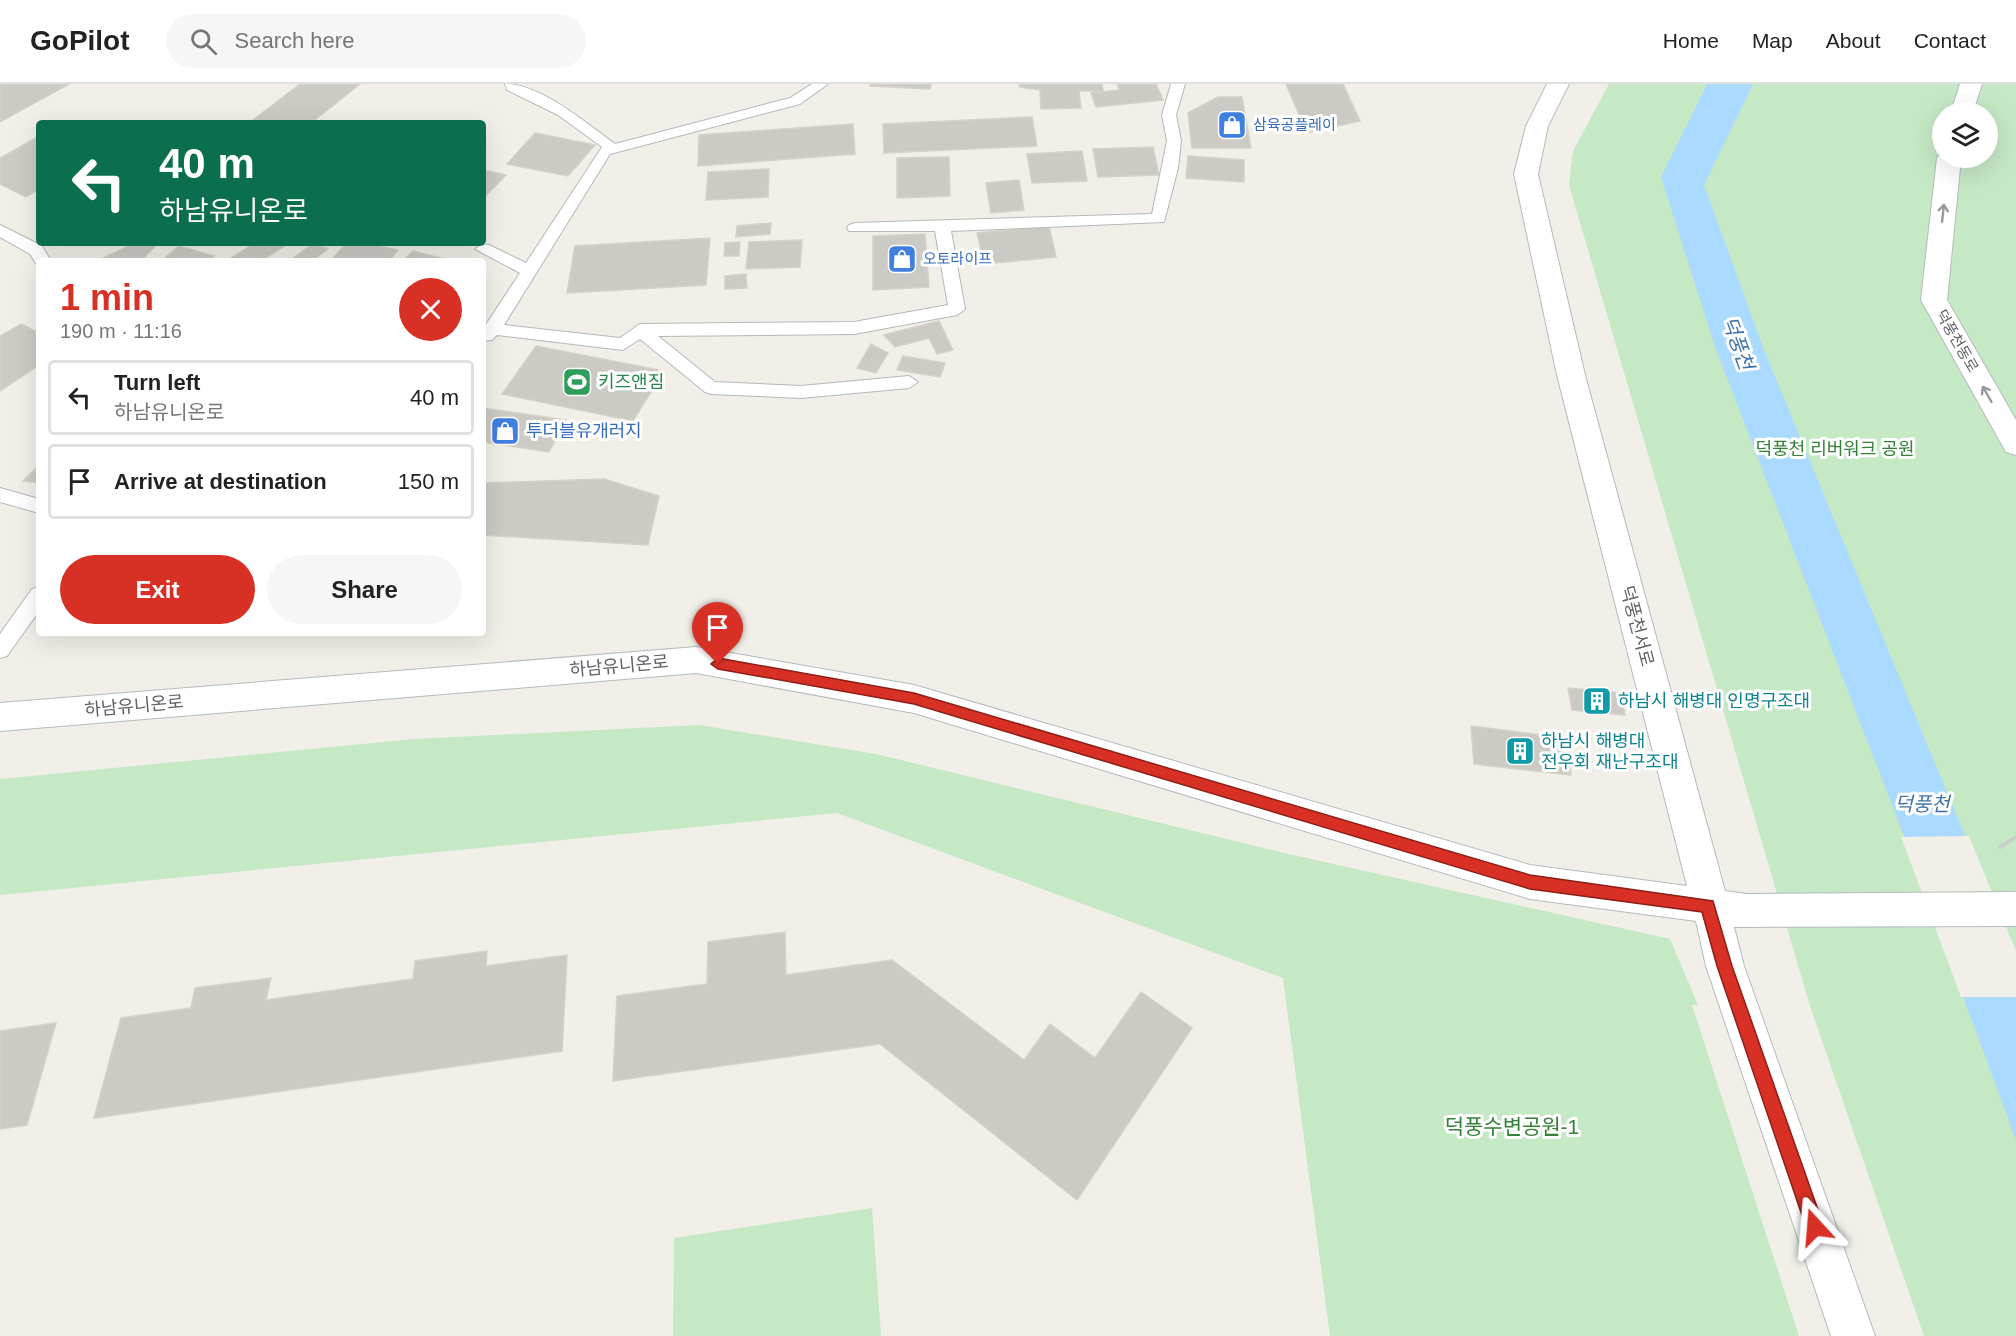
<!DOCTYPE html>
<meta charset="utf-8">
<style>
body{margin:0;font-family:Arial,"Noto Sans KR",sans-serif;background:#f6f6f6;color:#222;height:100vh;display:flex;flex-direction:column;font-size:22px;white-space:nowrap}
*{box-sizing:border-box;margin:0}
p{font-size:20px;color:#767676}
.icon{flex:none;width:33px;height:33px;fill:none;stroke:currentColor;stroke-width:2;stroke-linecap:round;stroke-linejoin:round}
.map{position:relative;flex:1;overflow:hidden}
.panel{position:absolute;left:36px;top:174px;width:450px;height:378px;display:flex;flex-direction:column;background:#fff;border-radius:6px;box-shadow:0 6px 24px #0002}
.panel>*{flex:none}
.banner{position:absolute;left:36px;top:36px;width:450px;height:126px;border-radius:6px;box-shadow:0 6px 24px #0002;background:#0b6e4f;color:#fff;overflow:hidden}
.fabs{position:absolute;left:1932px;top:18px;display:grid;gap:12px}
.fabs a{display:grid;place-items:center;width:66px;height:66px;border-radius:50%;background:#fff;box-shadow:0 6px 24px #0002;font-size:30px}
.pin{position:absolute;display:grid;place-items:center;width:51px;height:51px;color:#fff;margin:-62px -26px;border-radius:50% 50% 50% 0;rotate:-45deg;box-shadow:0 0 6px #0007}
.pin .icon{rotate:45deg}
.me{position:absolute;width:66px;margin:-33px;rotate:341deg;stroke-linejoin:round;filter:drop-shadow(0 0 4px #0008)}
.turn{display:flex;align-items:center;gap:21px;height:126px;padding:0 24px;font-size:27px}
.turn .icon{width:78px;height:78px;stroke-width:2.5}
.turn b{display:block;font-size:42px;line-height:51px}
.round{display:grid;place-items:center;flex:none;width:63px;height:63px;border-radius:32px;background:#f6f6f6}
.overview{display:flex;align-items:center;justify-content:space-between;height:102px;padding:0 24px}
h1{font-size:36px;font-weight:800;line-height:45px;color:#d93025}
.primary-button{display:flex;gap:12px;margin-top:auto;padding:12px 24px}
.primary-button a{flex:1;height:69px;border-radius:36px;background:#d93025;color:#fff;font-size:24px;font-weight:800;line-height:69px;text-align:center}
.primary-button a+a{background:#f6f6f6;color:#222}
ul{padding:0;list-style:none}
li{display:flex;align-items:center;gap:18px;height:75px;margin:0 12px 9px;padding:0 12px;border:3px solid #e0e0e0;border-radius:6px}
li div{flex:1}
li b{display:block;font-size:22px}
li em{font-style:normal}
header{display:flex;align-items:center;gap:36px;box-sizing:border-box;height:84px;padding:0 30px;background:#fff;border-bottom:2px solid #e0e0e0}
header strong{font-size:28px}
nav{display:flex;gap:33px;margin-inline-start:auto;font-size:21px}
.search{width:420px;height:54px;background:#f6f6f6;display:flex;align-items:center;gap:15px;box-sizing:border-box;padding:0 21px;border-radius:33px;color:#767676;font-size:22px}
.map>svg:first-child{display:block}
.green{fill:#c5e8c5;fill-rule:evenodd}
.water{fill:#aadaff}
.pier{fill:#f1efe8}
.building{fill:#cccac5;stroke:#d6d1c6;stroke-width:1.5}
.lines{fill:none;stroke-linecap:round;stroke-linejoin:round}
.street-tunnel{stroke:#ccccc8;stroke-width:39;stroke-dasharray:39 20;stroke-linecap:butt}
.lane-casing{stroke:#b5b8bc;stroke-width:2}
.secondary-casing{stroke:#b6babf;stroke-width:2}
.lane{fill:#fff;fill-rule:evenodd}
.secondary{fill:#fff;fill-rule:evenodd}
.oneway{stroke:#979a9d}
.route{fill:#d93025;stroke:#8d1f18;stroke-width:1.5}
.labels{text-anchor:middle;stroke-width:6;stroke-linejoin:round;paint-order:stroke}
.far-shop-label{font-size:15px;fill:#366cbe;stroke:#fff;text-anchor:start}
.far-street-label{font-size:15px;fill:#5f6368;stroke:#fff}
.leisure-label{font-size:18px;fill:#27864d;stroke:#fff;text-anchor:start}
.shop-label{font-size:18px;fill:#366cbe;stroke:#fff;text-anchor:start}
.park-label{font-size:18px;fill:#348238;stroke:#fff}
.street-label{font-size:18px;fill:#5f6368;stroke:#fff}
.culture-label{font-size:18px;fill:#0d838f;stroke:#fff;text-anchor:start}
.water-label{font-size:20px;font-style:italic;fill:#4174aa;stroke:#fff}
.near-park-label{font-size:21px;fill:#348238;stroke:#fff}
</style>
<header>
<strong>GoPilot</strong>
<div class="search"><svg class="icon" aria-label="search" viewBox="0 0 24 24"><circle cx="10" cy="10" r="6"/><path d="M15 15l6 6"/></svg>Search here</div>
<nav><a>Home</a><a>Map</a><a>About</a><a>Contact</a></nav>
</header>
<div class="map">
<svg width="2016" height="1252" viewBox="0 0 2016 1252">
<rect width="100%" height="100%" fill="#f1efe8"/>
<path class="green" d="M1609,0H2016V1252H1924L1810,922L1569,101L1573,67ZM1942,28H1988V74H1942Z
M699,641L876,670L1293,771L1670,855L1698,921H1692L1799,1252H1330L1283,894L837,729L0,811V695L414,655Z
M872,1124L881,1252H673L674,1154Z"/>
<path class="water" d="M1707,0H1753L1704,101L1764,266L2016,875V1056L1904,752L1715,263L1661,93Z"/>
<path class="pier" d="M1969,752L2016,867V913H1961L1901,753Z"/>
<path class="building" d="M0,0H69L0,38Z
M300,0H360L311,39H249Z
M870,0H931L930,5L870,2Z
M1019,0H1102L1103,7H1079L1081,24L1041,25L1040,6L1020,3Z
M1117,0H1156L1163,16L1096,23L1091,9L1120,6Z
M1286,0H1343L1360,37L1307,49Z
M1218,13H1242L1251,64H1192L1188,29Z
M1032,33L1037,62L884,69L883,40Z
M853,40L855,70L698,82L699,51Z
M535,49L595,61L568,92L507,80Z
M39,52V105L26,113L0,100V74Z
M1153,63L1159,91L1098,93L1093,65Z
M1082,67L1087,97L1032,99L1027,70Z
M1188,72L1244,76V98L1186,94Z
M949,73L950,112L897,114V74Z
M769,85L768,113L706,116L708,88Z
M483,86L506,91L483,115Z
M1019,96L1024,126L991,129L986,99Z
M771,139L770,150L736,153L737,142Z
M1049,142L1056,173L984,180L977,149Z
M925,150L929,203L873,206V152Z
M710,154L706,201L567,209L575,162Z
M802,156L800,183L746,185L749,158Z
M740,158L739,172H724L725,159Z
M135,159H158L141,177H97Z
M255,159H289L261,177H226Z
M314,159L328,165L312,177H289Z
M347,159H362L398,166L389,177H330Z
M179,162L214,172L209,177H161Z
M413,167L452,177H403Z
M746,190L747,204L725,205V192Z
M939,237L953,266L937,270L929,254L895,263L884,251Z
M21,240L39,249V281L0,307V252Z
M871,260L888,269L876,289L857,284Z
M536,262L664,287L633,337L502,310Z
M903,272L945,279L940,293L897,286Z
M483,324L566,336L549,368L483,358Z
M39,381V399L23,397Z
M604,395L659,412L648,461L483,451V399Z
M1568,604L1621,609L1625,631L1572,626Z
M1471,642L1566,654L1571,691L1474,680Z
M785,848L786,891L892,876L1024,976L1050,940L1095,974L1141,908L1192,944L1077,1116L880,960L613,997L617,912L707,900L708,858Z
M487,867L486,882L567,871L562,967L94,1034L121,934L191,924L195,904L271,894L266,916L413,895L415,877Z
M56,939L27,1041L0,1045V947Z"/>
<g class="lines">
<path class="street-tunnel" d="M2014,752L2016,755"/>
<g class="lane-casing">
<path id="lane" d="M505,0C541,0 586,39 615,60L790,14L812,0H828L800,20L610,70L504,241L620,254L640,240L854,238L948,221L935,147H849L847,144L849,141L855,139L1152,130L1167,57L1162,31L1171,0H1185L1176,31L1181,57L1178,84L1164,138L951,147L965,225L957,231L854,250L658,252L715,298L801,302L909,292L918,298L909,304L801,314L711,310L705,308L640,255L623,266L497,251L492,256L483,257V245L520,189L475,165L483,160L489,161L526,179L602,63L558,31L507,6Z
M0,141L42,162L51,177H39L37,181L30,170L0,153Z
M0,404L39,415V429L0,418Z
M39,503V527L7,572L0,574V550L32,505Z"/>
</g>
<g class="secondary-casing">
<path id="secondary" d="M1547,0H1569L1548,42L1538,90L1585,291L1725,807L1747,810L2016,808V842L1734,843L1744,882L1875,1252H1831L1706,882L1696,837L1530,815L914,629L696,589L0,647V619L696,563L914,601L1530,781L1687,802L1557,291L1514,90L1526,42Z
M1960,0H1982L1973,28H1951Z
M1942,69V74H1961L1947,216L2016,336V371L2006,368L1921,216L1937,74Z"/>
</g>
<use href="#lane" class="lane"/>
<use href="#secondary" class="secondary"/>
</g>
<defs><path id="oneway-shaft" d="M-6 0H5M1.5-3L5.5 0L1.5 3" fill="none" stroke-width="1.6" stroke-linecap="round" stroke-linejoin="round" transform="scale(1.5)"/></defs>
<g class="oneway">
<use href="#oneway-shaft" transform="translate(1943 129) rotate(-84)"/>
<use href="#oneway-shaft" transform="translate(1987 310) rotate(-120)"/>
</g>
<path class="route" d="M718,574L914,609L1530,791L1713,817L1732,882L1824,1143L1821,1149L1815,1152L1809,1149L1806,1143L1717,882L1702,828L1530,805L914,620L718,585L711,580Z"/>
<defs>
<g id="shop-square" transform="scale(1.5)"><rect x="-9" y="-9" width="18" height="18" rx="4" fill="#3f7fe0" stroke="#fff"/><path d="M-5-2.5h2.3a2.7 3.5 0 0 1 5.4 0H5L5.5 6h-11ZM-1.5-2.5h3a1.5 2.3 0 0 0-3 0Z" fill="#fff"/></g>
<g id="stadium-square" transform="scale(1.5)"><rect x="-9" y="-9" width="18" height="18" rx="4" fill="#2e9e5b" stroke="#fff"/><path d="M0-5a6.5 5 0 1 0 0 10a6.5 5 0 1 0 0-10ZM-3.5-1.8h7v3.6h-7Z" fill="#fff"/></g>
<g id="building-square" transform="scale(1.5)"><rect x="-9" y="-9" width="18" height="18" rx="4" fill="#0f9aa8" stroke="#fff"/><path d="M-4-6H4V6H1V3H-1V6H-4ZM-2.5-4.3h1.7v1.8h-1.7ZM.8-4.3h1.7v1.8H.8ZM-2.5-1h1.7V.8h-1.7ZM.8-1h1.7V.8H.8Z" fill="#fff"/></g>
</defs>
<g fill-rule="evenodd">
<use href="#shop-square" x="1232" y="41"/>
<use href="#shop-square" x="902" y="175"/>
<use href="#stadium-square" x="577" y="298"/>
<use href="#shop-square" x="505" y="347"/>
<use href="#building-square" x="1597" y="617"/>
<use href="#building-square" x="1520" y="667"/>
</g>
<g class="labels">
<g class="far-shop-label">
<text x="1253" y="46">삼육공플레이</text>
<text x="923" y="180">오토라이프</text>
</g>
<g class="far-street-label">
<text transform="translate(1957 257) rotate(60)" y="5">덕풍천동로</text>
</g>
<g class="leisure-label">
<text x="598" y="304">키즈앤짐</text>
</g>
<g class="shop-label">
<text x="526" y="353">투더블유개러지</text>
</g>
<g class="park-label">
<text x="1835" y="371">덕풍천 리버워크 공원</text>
</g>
<g class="street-label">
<text transform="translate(1637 542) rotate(75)" y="6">덕풍천서로</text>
<text transform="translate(619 582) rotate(-5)" y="6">하남유니온로</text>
<text transform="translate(134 622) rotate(-5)" y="6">하남유니온로</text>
</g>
<g class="culture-label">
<text x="1618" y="623">하남시 해병대 인명구조대</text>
<text x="1541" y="663">하남시 해병대<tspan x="1541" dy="21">전우회 재난구조대</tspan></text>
</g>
<g class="water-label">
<text transform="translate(1738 259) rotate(70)" y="7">덕풍천</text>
<text x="1922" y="727">덕풍천</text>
</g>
<g class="near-park-label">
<text x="1512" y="1050">덕풍수변공원-1</text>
</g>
</g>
</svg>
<div class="fabs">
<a><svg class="icon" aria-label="layers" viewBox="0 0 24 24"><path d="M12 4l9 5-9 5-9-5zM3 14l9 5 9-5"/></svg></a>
</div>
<div class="pin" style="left:718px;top:580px;background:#d93025"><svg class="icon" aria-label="arrive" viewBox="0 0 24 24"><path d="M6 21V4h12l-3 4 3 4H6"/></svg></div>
<svg class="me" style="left:1815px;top:1143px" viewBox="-20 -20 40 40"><path d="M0-17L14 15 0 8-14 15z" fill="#d93025" stroke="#fff" stroke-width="4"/></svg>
<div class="banner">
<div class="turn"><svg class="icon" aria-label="left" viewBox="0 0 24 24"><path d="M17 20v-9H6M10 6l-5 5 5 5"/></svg><div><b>40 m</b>하남유니온로</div></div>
</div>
<section class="panel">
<div class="overview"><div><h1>1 min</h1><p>190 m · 11:16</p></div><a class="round" style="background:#d93025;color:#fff"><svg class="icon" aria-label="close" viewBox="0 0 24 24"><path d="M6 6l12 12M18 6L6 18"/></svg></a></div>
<ul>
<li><svg class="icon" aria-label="left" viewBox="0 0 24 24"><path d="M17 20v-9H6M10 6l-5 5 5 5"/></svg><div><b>Turn left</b><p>하남유니온로</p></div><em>40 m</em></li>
<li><svg class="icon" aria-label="arrive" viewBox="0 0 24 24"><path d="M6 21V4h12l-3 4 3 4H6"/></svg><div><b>Arrive at destination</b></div><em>150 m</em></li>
</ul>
<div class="primary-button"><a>Exit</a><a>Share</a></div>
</section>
</div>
